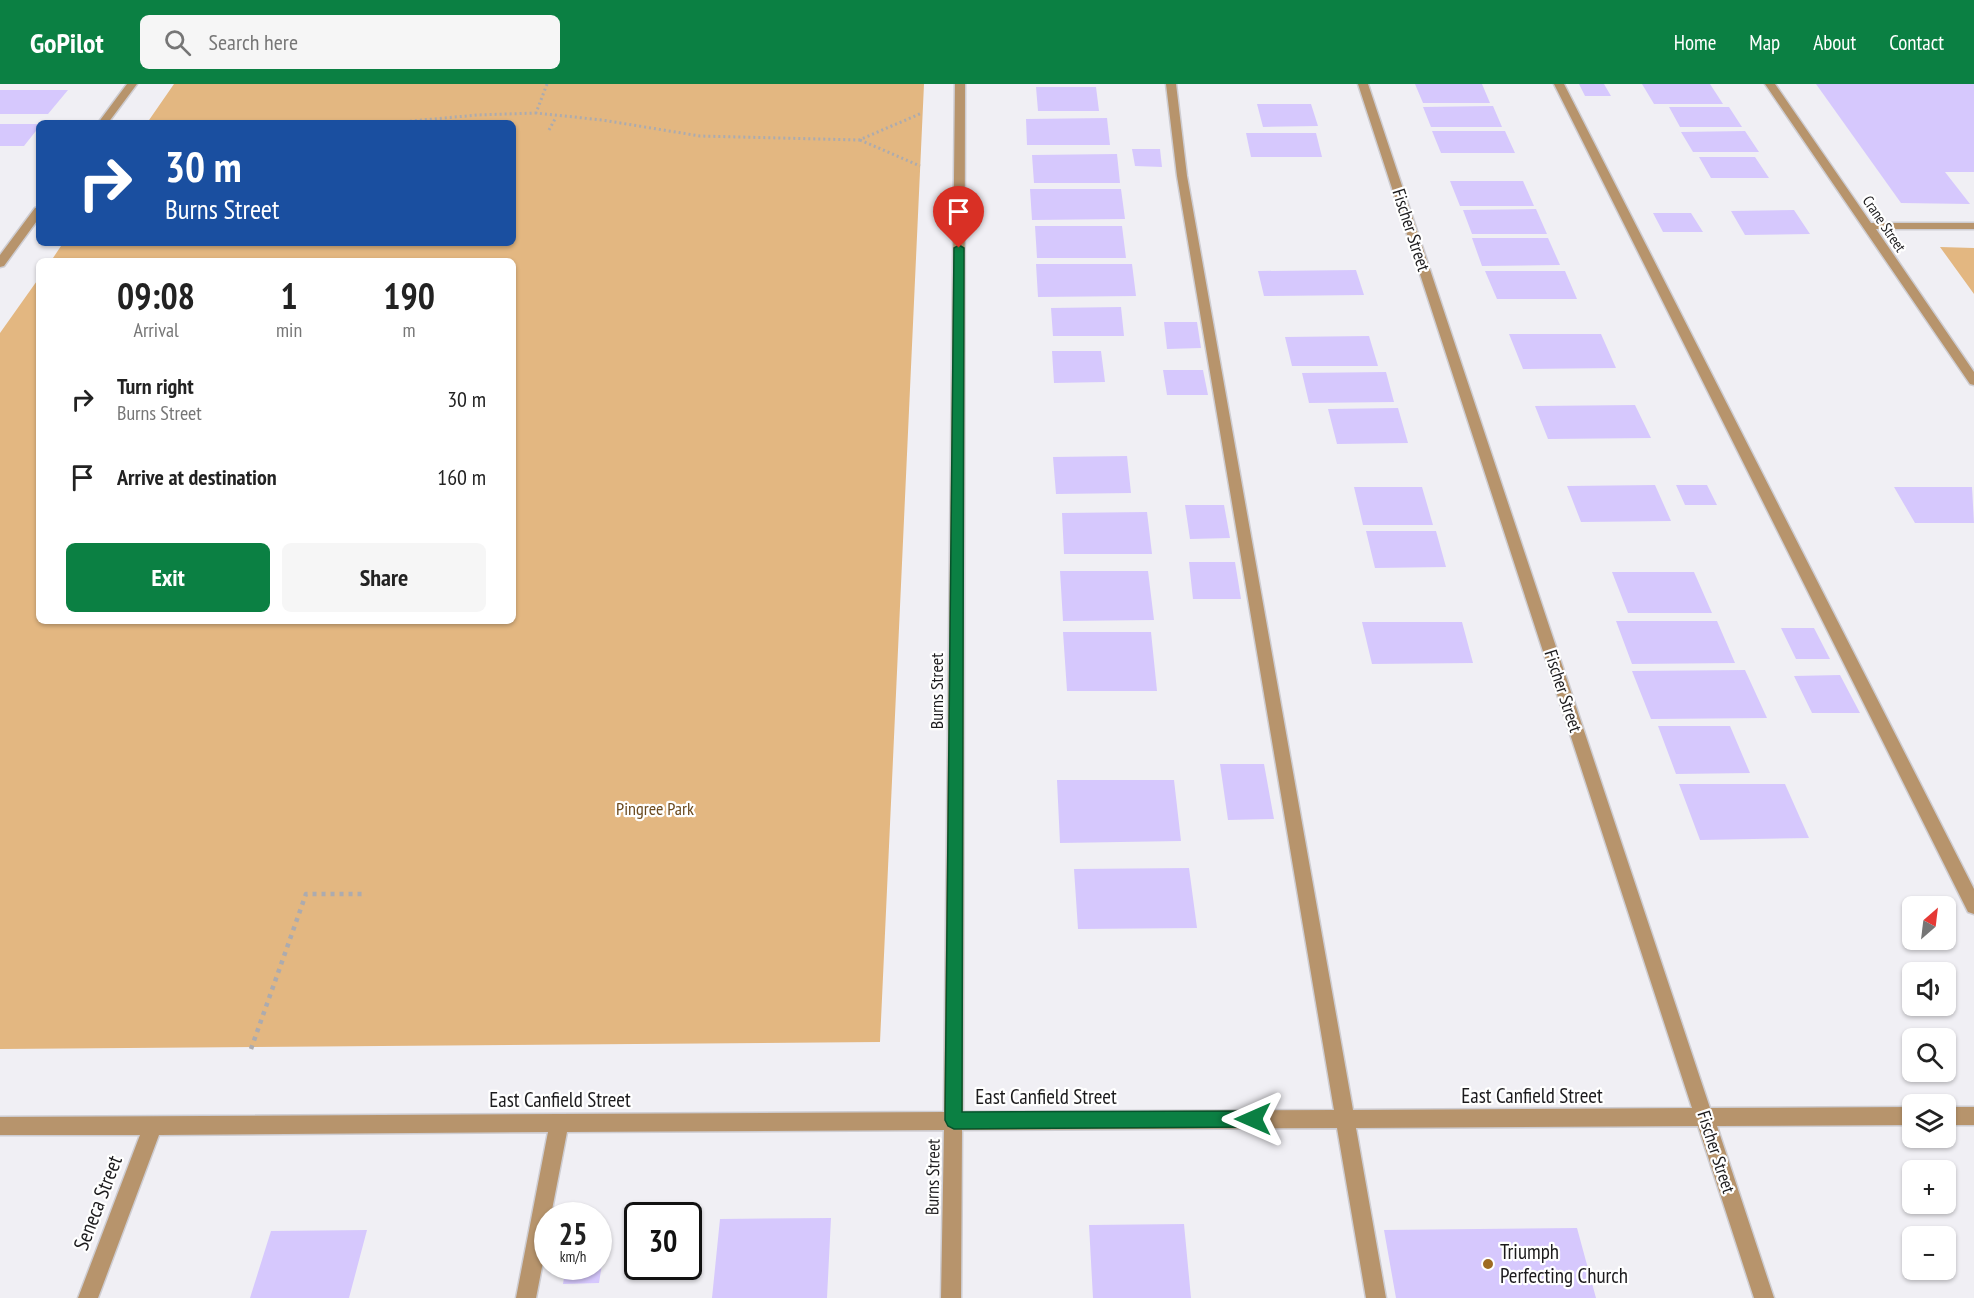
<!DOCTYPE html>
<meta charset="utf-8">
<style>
body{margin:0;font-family:"PT Sans Narrow",sans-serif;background:#f6f6f6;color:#222;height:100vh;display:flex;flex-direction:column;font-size:22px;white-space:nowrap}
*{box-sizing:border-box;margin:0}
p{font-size:20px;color:#767676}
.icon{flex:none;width:33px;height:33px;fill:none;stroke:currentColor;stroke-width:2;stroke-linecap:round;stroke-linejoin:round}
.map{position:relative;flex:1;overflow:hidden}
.side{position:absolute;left:36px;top:174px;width:480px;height:366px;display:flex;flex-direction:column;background:#fff;border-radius:9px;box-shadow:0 2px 4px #0004}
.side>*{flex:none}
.guide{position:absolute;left:36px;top:36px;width:480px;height:126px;border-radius:9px;box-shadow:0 2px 4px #0004;background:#1a4fa0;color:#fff;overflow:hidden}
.needle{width:39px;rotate:28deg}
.controls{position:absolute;left:1902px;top:812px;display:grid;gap:12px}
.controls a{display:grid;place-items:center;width:54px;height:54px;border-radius:9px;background:#fff;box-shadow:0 2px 4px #0004;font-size:30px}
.speed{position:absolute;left:534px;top:1118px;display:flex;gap:12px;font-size:30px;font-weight:700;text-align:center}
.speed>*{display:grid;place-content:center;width:78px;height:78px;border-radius:50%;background:#fff;box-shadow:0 2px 4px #0004;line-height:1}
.speed small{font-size:15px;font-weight:400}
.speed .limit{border:3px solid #111;border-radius:9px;background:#fff;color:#111}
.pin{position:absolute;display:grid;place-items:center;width:51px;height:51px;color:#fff;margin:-62px -26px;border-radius:50% 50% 50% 0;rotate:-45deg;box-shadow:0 0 6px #0007}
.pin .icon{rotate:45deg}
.me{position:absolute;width:66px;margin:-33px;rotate:270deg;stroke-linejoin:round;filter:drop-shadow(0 0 4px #0008)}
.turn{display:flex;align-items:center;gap:21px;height:126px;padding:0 30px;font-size:27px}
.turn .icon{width:78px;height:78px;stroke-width:2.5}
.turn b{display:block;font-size:42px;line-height:51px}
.eta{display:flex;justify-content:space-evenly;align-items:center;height:102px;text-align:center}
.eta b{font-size:36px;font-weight:700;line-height:42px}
.button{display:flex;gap:12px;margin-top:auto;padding:12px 30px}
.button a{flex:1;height:69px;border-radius:9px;background:#0b8043;color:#fff;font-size:24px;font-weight:700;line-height:69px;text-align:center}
.button a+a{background:#f6f6f6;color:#222}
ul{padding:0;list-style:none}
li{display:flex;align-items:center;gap:18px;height:78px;padding:0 30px}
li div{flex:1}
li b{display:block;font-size:22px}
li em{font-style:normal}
header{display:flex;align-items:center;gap:36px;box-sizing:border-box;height:84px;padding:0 30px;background:#0b8043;color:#fff}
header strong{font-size:28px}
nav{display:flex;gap:33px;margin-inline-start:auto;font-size:21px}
.search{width:420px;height:54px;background:#f6f6f6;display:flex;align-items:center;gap:15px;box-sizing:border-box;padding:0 21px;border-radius:9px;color:#767676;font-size:22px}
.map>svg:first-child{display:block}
.green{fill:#e3b781}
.building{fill:#d6c8fd}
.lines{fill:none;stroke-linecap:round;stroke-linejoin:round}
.minor-casing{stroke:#cecdd2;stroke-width:3}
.path-far1{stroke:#acabaf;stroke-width:3;stroke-dasharray:2 3;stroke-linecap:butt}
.path{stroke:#acabaf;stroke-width:4.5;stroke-dasharray:4 5;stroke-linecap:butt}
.minor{fill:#b7946c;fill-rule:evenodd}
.route{fill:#0b8043;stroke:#07532c;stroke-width:1.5}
.poi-dot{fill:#9e6b22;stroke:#fff;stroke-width:2}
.labels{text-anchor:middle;stroke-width:4.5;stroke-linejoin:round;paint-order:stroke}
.far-street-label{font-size:15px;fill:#1c1b1d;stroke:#fff}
.street-label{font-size:18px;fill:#1c1b1d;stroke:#fff}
.park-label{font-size:18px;fill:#6b4a1f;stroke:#fff}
.near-street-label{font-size:21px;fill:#1c1b1d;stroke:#fff}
.near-poi-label{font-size:21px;fill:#1c1b1d;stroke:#fff;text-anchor:start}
</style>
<header>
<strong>GoPilot</strong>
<div class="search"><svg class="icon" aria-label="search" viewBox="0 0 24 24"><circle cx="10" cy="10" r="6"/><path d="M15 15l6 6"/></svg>Search here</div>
<nav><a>Home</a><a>Map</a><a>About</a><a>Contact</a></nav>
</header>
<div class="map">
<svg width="1974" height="1214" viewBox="0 0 1974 1214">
<rect width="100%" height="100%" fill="#f0eff4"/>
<path class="green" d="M174,0H924L880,958L0,965V249L39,194V537H513V177H51L63,159H513V39H147Z
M1940,163L1974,164V210Z"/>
<path class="building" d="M1415,0H1482L1490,19H1423Z
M1579,0H1604L1611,12H1585Z
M1642,0H1710L1723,20H1654Z
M1816,0H1974V88H1945L1970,120L1901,119Z
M1036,3H1096L1099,27H1038Z
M0,6H68L48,30H0Z
M1257,20H1311L1318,42L1263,43Z
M1493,22L1502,43H1431L1423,23Z
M1669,23H1729L1742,43H1680Z
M1107,34L1110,61H1027L1026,35Z
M0,40H39V43L24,62H0Z
M1432,47H1505L1515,69H1441Z
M1745,47L1759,68H1693L1681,48Z
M1246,49H1316L1322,73H1251Z
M1132,65H1160L1162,83L1135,82Z
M1117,70L1120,99H1034L1032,71Z
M1699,73H1755L1769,94H1711Z
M1450,97H1523L1534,122H1460Z
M1030,105H1121L1125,135L1032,136Z
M1536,125L1547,150H1472L1463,126Z
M1794,126L1810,150L1745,151L1731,127Z
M1653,129H1691L1703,148H1663Z
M1035,142H1122L1126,174H1037Z
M1472,154H1548L1560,181L1482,182Z
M1036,180H1132L1136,212L1038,213Z
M1356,186L1364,211L1264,212L1258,187Z
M1485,187H1565L1577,215H1497Z
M1121,223L1124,252H1053L1051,224Z
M1164,238H1197L1201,264L1167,265Z
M1509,250H1601L1616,284L1523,285Z
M1369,252L1378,282H1292L1285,253Z
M1052,267H1101L1105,298L1054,299Z
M1163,286H1203L1208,311H1167Z
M1386,288L1394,318L1309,319L1302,289Z
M1635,321L1651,354L1548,355L1535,322Z
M1398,324L1408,359L1337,360L1328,325Z
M1127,372L1131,409L1056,410L1053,373Z
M1655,401L1671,437L1581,438L1567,402Z
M1676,401H1707L1717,421H1685Z
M1354,403H1422L1433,441H1363Z
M1894,403H1972L1974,439H1915Z
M1185,421H1224L1230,454L1190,455Z
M1147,428L1152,470H1064L1062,429Z
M1366,447H1436L1446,483L1375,484Z
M1189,478H1235L1241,515H1193Z
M1060,487H1148L1154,536L1063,537Z
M1612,488H1694L1712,529H1628Z
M1616,537H1717L1735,579L1632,580Z
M1362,538H1462L1473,579L1372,580Z
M1781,544H1814L1830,575H1796Z
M1063,548H1151L1157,607H1067Z
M1745,586L1767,634L1651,635L1632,587Z
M1840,591L1860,629H1812L1794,592Z
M1658,642H1730L1750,689L1676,690Z
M1220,680H1264L1274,735L1228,736Z
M1057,696H1174L1181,757L1060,759Z
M1679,700H1785L1809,754L1700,756Z
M1189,784L1197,844L1078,845L1074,785Z
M831,1134L827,1214H712L720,1135Z
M1184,1140L1191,1214H1093L1089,1141Z
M598,1142H608L599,1199L563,1200L566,1182H598Z
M1577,1144L1596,1214H1396L1384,1146Z
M367,1146L349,1214H250L271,1147Z"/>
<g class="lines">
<g class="minor-casing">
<path id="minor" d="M127,0H137L108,39H98Z
M955,0H965L963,1028L1334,1026L1177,92L1166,0H1176L1187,92L1353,1026L1692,1024L1358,0H1368L1710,1024L1912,1023V1041L1717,1042L1774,1214H1754L1698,1042L1356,1044L1386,1214H1366L1337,1044L962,1046L961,1214H941L944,1046L567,1048L551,1131H548V1152L536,1214H516L548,1048L159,1051L98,1214H78L140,1051H0V1033L944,1028Z
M1554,0H1564L1974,805V830L1968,828Z
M1765,0H1775L1871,139H1974V145H1876L1974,288V301L1970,300Z
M39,123V134L4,182L0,183V171L35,124Z
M1946,1023H1974V1041H1946Z"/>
</g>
<path class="path-far1" d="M547,0L536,29L602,36L700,52L859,56L922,29
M390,39L477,31L536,29
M549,46L556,33
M860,56L920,82"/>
<path class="path" d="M251,965L306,810H364"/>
<use href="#minor" class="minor"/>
</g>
<path class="route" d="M959,161L964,164L962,1028L1253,1027L1259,1029L1261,1035L1259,1041L1253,1043L954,1045L948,1042L945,1036L954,164Z"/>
<circle class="poi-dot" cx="1488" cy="1180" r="6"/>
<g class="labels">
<g class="far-street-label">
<text transform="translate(1884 140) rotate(56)" y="5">Crane Street</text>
</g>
<g class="street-label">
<text transform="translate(1411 146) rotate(72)" y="6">Fischer Street</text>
<text transform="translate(937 607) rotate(-90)" y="6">Burns Street</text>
<text transform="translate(1563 607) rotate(72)" y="6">Fischer Street</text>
<text transform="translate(1716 1068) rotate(72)" y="6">Fischer Street</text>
<text transform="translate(933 1093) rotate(-89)" y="6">Burns Street</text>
</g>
<g class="park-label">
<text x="655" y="731">Pingree Park</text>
</g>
<g class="near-street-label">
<text x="1532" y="1019">East Canfield Street</text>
<text x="1046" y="1020">East Canfield Street</text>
<text x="560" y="1023">East Canfield Street</text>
<text transform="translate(98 1119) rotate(-69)" y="7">Seneca Street</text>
</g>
<g class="near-poi-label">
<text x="1500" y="1175">Triumph<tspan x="1500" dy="24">Perfecting Church</tspan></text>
</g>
</g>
</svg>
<div class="controls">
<a><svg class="needle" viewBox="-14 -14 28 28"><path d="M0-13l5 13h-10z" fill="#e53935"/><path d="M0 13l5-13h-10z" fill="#767676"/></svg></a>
<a><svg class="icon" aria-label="sound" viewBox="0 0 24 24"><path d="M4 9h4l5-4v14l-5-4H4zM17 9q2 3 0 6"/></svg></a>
<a><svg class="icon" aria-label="search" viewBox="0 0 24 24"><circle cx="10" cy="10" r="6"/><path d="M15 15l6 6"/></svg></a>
<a><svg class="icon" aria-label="layers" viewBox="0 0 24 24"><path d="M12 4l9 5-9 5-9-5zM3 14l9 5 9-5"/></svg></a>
<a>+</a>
<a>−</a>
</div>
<div class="speed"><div>25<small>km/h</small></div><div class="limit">30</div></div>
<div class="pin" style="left:959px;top:164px;background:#d93025"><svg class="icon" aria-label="arrive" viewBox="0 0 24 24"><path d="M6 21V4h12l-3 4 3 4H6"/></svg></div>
<svg class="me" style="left:1253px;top:1035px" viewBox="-20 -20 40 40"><path d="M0-17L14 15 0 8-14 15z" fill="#0b8043" stroke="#fff" stroke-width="4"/></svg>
<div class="guide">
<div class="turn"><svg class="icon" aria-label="right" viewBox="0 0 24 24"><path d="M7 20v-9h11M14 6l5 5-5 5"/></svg><div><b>30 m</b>Burns Street</div></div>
</div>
<section class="side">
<div class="eta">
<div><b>09:08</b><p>Arrival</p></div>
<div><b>1</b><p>min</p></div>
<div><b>190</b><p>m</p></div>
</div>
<ul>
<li><svg class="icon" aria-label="right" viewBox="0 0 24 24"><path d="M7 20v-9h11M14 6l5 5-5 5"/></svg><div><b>Turn right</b><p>Burns Street</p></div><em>30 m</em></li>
<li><svg class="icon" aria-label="arrive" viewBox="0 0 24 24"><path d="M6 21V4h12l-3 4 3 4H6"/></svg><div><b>Arrive at destination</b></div><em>160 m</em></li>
</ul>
<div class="button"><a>Exit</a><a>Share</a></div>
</section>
</div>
